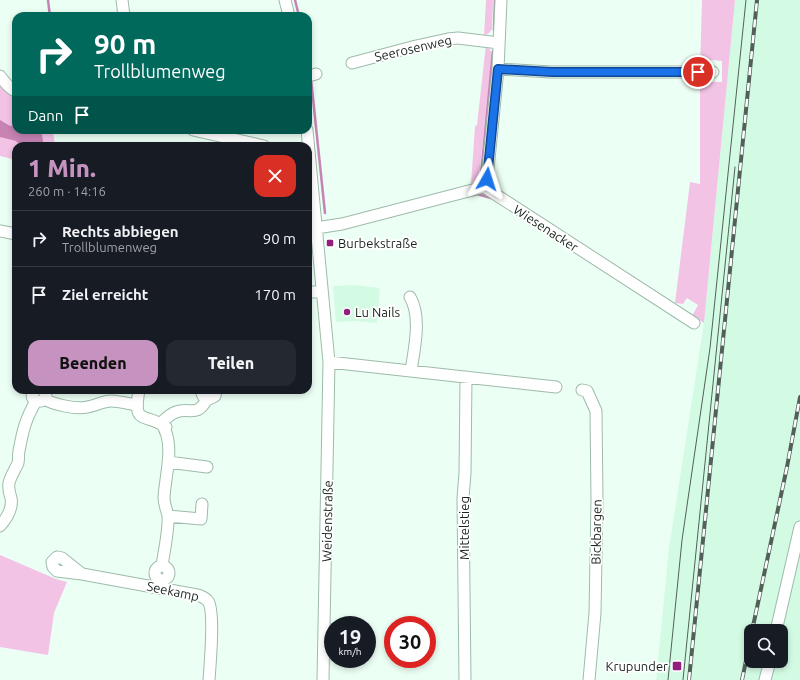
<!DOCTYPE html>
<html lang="de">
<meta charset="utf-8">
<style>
body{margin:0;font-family:Ubuntu,sans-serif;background:#242831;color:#f1f3f6;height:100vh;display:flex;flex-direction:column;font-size:15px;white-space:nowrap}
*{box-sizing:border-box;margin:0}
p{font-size:13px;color:#9ea1a6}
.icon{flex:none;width:22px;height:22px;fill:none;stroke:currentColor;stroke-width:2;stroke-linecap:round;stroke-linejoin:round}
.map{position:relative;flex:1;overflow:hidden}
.side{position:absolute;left:12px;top:142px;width:300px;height:252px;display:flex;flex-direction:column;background:#171b24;border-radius:12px;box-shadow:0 2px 6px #0003}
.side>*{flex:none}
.banner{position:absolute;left:12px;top:12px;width:300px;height:122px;border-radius:12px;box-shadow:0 2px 6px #0003;background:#00695c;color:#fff;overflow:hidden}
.buttons{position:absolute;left:744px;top:624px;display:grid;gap:8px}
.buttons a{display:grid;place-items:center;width:44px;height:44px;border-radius:8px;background:#171b24;box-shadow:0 2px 6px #0003;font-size:20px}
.speed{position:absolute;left:324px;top:616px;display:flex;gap:8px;font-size:20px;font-weight:700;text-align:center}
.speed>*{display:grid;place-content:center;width:52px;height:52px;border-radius:50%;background:#171b24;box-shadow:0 2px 6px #0003;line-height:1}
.speed small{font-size:10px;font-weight:400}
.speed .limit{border:6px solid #d22;background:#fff;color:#111}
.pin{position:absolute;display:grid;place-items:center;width:34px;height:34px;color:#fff;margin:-17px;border:2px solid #fff;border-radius:50%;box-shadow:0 1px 4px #0007}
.me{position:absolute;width:44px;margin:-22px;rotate:6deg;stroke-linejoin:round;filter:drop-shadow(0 0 3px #0008)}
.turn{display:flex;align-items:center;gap:14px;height:84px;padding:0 16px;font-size:18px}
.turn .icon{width:52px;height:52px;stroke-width:2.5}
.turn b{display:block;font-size:28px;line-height:34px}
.then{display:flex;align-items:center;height:38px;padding:0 16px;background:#0003;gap:8px;font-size:15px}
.round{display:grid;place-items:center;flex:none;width:42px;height:42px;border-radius:12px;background:#242831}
.head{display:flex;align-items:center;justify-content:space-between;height:68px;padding:0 16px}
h1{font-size:24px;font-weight:800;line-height:30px;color:#c693c0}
.cta{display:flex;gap:8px;margin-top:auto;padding:8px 16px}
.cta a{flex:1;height:46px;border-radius:12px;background:#c693c0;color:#111;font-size:16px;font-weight:800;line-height:46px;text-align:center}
.cta a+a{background:#242831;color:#f1f3f6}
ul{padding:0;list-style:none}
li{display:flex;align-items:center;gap:12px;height:56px;padding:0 16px;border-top:1px solid #363941}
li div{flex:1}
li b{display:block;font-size:15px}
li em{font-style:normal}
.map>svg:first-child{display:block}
.built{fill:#d3fbe4;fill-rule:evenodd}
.green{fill:#f3c3e5}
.water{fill:#c683b4}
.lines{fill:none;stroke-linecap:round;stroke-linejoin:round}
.stream{stroke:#c683b4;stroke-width:2.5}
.minor-casing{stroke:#9dbbaa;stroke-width:13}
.minor{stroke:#fff;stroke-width:11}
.tram{stroke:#536059;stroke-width:1}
.rail-casing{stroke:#536059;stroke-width:4}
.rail{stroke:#fff;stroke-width:2.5;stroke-dasharray:8;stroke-linecap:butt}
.route-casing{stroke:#114b97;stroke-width:10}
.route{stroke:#1a73e8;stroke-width:7}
.poi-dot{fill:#921e7d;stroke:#fff;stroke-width:1.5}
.labels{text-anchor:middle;stroke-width:3.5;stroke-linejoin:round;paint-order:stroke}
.street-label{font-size:13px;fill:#19241e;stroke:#fff}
.poi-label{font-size:13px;fill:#19241e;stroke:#fff;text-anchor:start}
</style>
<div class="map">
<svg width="800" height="680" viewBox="0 0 800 680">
<rect width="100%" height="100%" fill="#ecfff4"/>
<path class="built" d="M735,0H800V680H656L669,548L704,323ZM751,631H781V661H751Z
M353,285L380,288L377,323L355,321L336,322L333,286Z"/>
<path class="green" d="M486,0H493L492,29L489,33L484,36Z
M702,0H735L704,323L692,316L698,305L687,298L683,304L675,303L690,182L700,184V74L708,82H722V61L711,60L700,69Z
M486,44L492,53L479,177L476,182L471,184L475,126L477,125Z
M0,81L10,94L16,96V130H53L55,146H16V160L0,156Z
M0,555L56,579L67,582L54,613L48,655L0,647Z"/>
<path class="water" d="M0,120L10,126L16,125V130H41L44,146H21L16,141L0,137Z"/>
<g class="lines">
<path class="stream" d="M48,0L50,16
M295,0L299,16
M494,30L495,0
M308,62L310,72
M311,79L325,213
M478,181L481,175L493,51
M477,194L491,198"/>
<g class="minor-casing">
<path id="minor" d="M122,0L124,16
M285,0L289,16
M352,63L416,46L448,39L458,38L499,43
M498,69L551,72H713
M0,76C4,81 9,89 16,91
M308,76L316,74
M193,130L264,146
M307,130L329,362L323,680
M484,187L487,179L498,69L501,0
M316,228L342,224L484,187L694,323
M0,231L16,234
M308,292H322
M410,297C422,317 414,350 411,371
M329,362L556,387
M35,390C23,405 55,405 43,390
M139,390C133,426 143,412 166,427
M202,390C201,395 204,399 209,399L215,396L216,390
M582,390L587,391L596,411L597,500L595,613L589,680
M44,399C53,404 76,410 87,407C95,406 103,401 111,401C119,401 129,404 136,405
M161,423C176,443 165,475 164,498C164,505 167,510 168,516C169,530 164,551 162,566
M161,423C165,419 170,414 176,412C190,407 197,418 207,399
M168,462L207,467
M168,516L201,519L202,504
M0,526C7,518 13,508 11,498C9,492 8,488 9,483C11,475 15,470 18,463C19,459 18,455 19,451C23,430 25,420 36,401
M155 573a7 7 0 1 1 14 0a7 7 0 1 1-14 0Z
M82,574L62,558L57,557L52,562L53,567L57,571L82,574L197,595C202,596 205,598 208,601C215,611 210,666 209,680
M776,631L800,527
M465,680L463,498L465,473L466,377
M765,680L770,661"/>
</g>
<use href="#minor" class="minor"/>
<path class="tram" d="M668,680L682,540L710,348L746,0
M683,680L735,167"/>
<g class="rail-casing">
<path id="rail" d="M752,631L787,467L800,397
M689,680L757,0
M742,680L751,637"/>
</g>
<use href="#rail" class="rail"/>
</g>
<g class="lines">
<g class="route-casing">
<path id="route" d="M487,179L498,69L552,72H698"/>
</g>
<use href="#route" class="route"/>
</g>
<g class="poi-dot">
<rect x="326" y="239" width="8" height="8" rx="2"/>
<circle cx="347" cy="312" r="4"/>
<rect x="672" y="661" width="10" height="10" rx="2"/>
</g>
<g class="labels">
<g class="street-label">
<text transform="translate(413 48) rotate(-13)" y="5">Seerosenweg</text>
<text transform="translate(546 228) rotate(33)" y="5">Wiesenacker</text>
<text transform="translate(327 521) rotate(-89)" y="5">Weidenstraße</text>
<text transform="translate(464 528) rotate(-90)" y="5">Mittelstieg</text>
<text transform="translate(596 532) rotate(-89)" y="5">Bickbargen</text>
<text transform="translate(173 591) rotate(12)" y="5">Seekamp</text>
</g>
<g class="poi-label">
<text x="338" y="248">Burbekstraße</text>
<text x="355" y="317">Lu Nails</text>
<text x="668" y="671" text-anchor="end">Krupunder</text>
</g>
</g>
</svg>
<div class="buttons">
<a><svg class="icon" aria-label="search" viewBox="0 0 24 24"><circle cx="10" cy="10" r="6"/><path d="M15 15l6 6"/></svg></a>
</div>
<div class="speed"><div>19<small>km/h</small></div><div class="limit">30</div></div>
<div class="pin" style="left:698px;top:72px;background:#d93025"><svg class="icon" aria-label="arrive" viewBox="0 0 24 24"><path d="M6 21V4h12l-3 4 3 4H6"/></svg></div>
<svg class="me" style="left:487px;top:179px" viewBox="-20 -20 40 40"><path d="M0-17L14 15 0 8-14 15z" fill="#1a73e8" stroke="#fff" stroke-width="4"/></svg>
<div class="banner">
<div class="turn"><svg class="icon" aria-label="right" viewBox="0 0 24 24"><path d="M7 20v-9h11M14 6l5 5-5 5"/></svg><div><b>90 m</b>Trollblumenweg</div></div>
<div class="then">Dann<svg class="icon" aria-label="arrive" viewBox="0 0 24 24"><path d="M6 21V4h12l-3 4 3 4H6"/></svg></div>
</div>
<section class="side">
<div class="head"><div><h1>1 Min.</h1><p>260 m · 14:16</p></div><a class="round" style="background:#d93025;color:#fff"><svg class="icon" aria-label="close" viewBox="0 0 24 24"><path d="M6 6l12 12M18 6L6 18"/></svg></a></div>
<ul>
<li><svg class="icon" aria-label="right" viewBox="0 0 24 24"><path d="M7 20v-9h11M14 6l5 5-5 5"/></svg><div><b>Rechts abbiegen</b><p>Trollblumenweg</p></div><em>90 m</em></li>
<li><svg class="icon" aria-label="arrive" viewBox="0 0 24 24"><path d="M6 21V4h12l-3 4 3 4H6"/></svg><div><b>Ziel erreicht</b></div><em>170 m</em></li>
</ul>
<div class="cta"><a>Beenden</a><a>Teilen</a></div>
</section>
</div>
